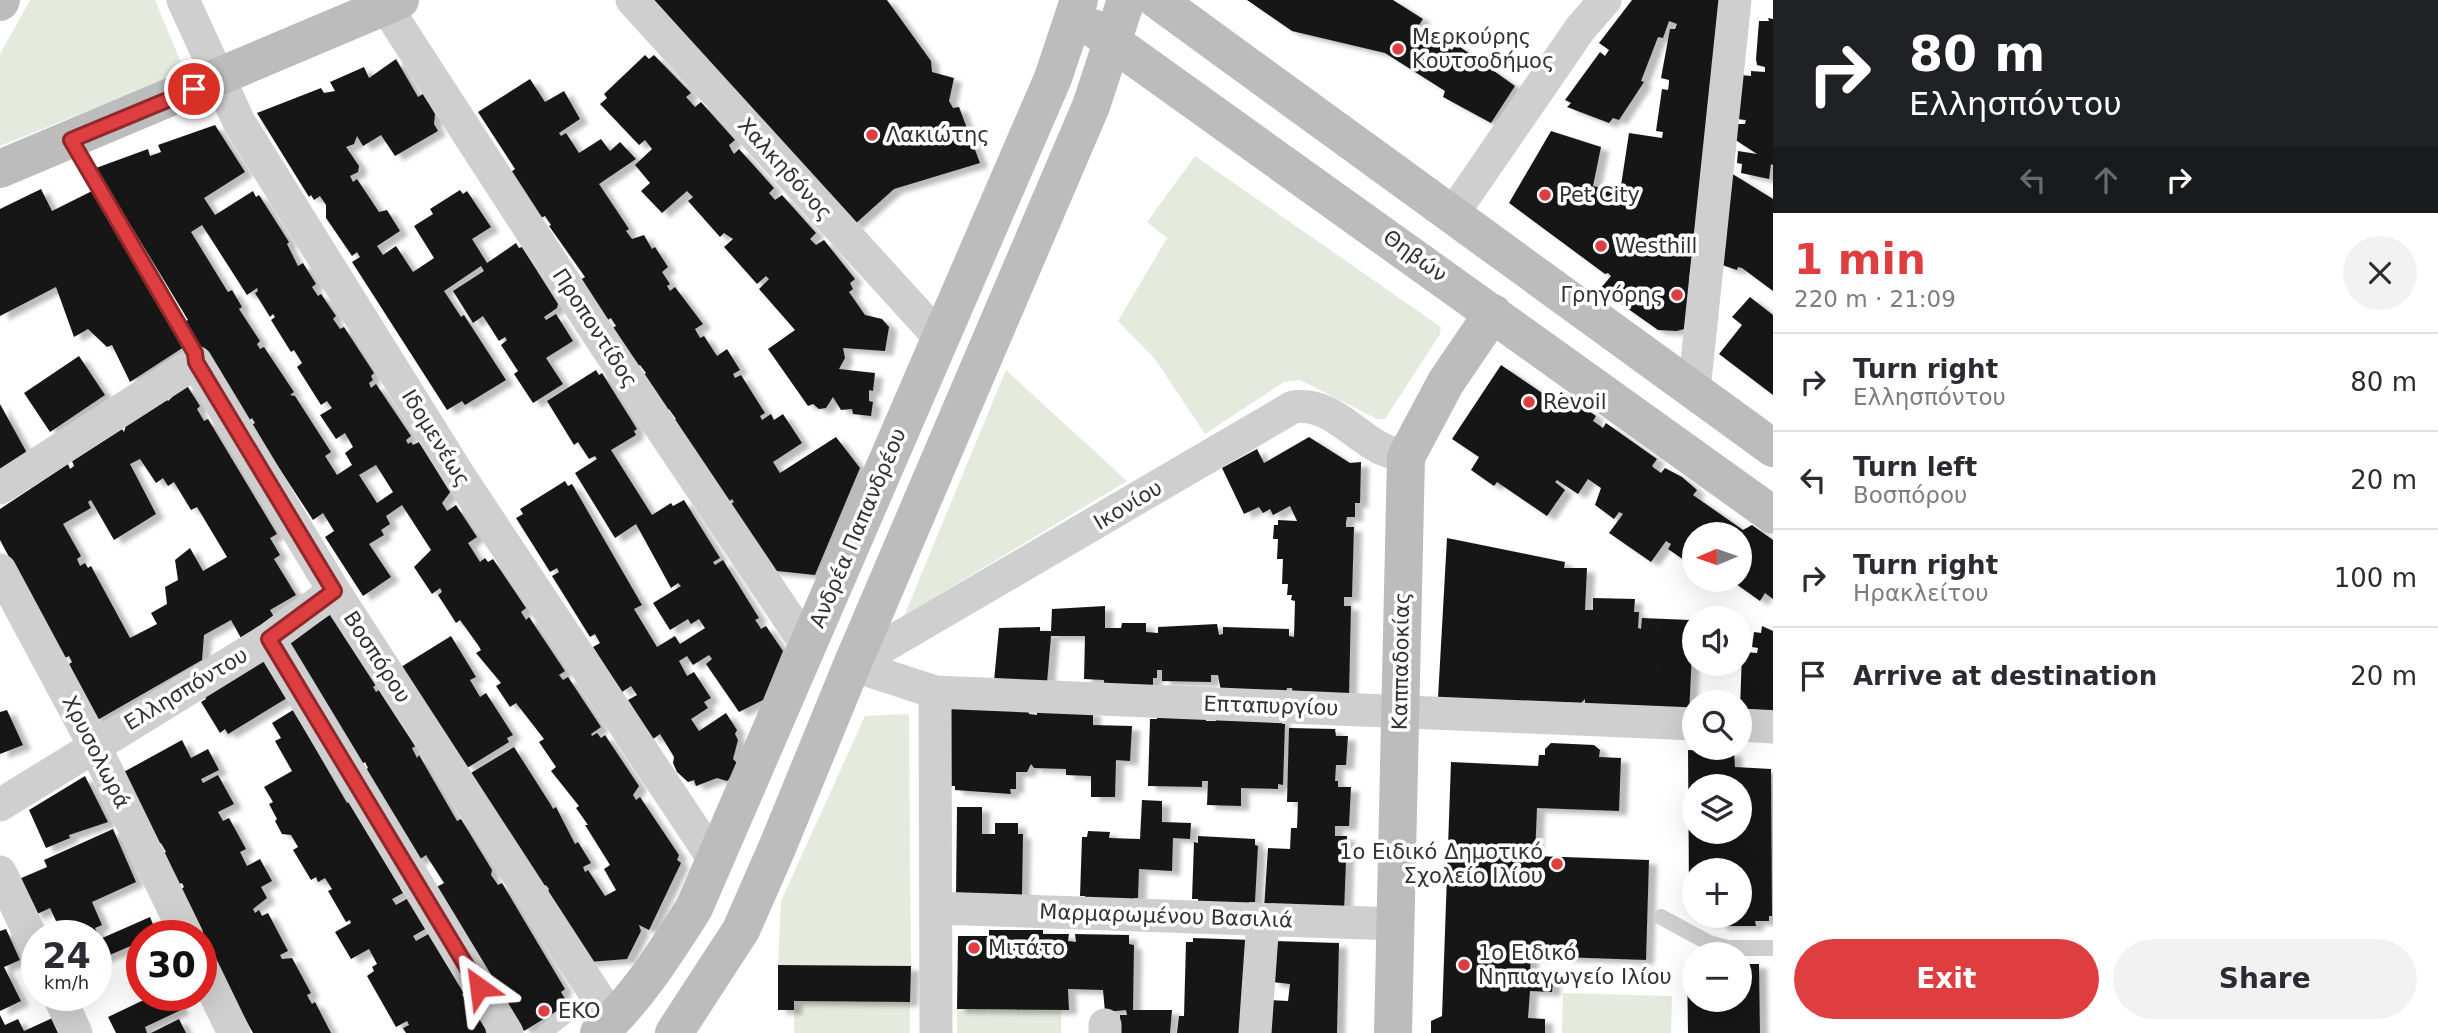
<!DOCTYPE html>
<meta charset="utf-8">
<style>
body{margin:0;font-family:"DejaVu Sans",sans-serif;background:#f2f2f3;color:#2b2b33;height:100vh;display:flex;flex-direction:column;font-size:26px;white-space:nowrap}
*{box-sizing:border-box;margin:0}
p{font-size:23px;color:#7c7c81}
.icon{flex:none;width:38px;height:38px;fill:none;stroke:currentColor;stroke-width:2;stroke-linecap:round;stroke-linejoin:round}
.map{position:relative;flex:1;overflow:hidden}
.sheet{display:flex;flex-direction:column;background:#fff;width:665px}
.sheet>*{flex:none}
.banner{background:#202124;color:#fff;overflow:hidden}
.needle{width:46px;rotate:268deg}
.fabs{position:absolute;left:1682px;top:522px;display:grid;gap:14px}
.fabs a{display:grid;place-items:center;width:70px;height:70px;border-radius:50%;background:#fff;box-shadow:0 7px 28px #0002;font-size:35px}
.speed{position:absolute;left:21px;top:920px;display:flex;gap:14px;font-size:35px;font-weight:700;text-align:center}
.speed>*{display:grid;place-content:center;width:91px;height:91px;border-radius:50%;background:#fff;box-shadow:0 7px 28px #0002;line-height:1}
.speed small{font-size:18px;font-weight:400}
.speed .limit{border:10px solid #d22;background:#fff;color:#111}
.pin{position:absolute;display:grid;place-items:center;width:60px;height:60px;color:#fff;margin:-30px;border:4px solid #fff;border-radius:50%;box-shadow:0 2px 7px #0007}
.me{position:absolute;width:77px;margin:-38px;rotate:329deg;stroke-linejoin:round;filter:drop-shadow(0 0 5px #0008)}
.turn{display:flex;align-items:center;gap:24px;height:147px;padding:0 21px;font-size:32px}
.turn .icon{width:91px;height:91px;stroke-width:2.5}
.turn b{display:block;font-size:49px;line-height:60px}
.lanes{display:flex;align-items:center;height:66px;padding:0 21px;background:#0003;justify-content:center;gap:35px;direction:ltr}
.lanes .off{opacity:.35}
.round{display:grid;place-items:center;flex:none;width:74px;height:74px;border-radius:37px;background:#f2f2f3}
.head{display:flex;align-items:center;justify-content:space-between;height:119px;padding:0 21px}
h1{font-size:42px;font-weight:600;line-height:52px;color:#df3e40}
.cta{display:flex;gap:14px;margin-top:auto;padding:14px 21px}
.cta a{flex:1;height:80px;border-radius:42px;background:#df3e40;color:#fff;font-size:28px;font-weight:600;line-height:80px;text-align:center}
.cta a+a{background:#f2f2f3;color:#2b2b33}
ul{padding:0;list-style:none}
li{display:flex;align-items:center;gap:21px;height:98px;padding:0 21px;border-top:2px solid #e1e1e2}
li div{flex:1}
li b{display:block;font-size:26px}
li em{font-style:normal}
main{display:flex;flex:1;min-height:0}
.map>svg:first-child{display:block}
.green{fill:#e4ebde}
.building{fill:#191919;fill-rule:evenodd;filter:url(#shadow)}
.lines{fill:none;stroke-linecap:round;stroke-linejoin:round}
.lane{stroke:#cfcfcf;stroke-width:16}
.street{stroke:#cfcfcf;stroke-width:33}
.secondary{stroke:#bcbcbc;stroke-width:38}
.route-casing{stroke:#91282a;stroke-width:18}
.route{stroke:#df3e40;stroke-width:12}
.poi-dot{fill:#df3e40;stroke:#fff;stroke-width:2.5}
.labels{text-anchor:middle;stroke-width:7;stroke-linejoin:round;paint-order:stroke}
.poi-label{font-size:21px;fill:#323232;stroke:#fff;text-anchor:start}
.street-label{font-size:21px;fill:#323232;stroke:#fff}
</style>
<main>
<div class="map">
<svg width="1773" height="1033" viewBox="0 0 1773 1033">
<defs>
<filter id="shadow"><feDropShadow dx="8" dy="4.5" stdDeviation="2" flood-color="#0004"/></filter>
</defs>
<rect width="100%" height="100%" fill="#fff"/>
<path class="green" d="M30,0H155L185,72L0,146V54Z
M1195,156L1441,327L1440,334L1385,419H1377L1300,380L1284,382L1205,434L1155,359L1118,321L1167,238L1147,222Z
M1006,370L1127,481L904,616Z
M909,714L911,966L778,965L781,901L865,716Z
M1563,993L1672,996L1671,1033H1562Z
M794,1001L910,1002V1033H794Z
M957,1009L1061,1010V1033H957Z"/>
<path class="building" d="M654,0H887L931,61L932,72L954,78L949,101L953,108L959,107L980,163L894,189L854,225Z
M1247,0H1393L1423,19L1415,31L1452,50L1456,44L1515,86L1491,123L1443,97L1445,91L1385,53L1292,31Z
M1632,0H1724L1689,280L1699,282L1684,329L1677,331L1658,330L1600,289L1611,276L1608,273L1605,274L1509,203L1551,131L1601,147L1593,186L1620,192L1629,133L1662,138L1663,132L1656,131L1662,89L1668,90L1669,83V80L1661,78L1670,29H1675L1677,24L1669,21L1663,38L1658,37L1641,81L1644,82L1619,120L1613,118L1609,123L1567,107L1571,103L1565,100L1600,52L1605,56L1609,50L1599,43Z
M1768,18L1773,19V165L1771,164L1769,179L1741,173L1742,164L1737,163L1738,151L1757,154L1734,139L1738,124H1745L1746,120L1736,119L1741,75L1751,76V71L1765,72V67L1757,65L1756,59L1759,21H1769Z
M645,55L649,59L654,55L691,93L686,97L695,107L701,102L735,140L729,145L732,151L734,154L739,149L774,188L769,193L775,200L782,195L816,233L810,239L816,245L824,240L855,279L850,283L853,289L849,292L865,315L882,319L889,327L885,351L843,348L845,358L839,369L875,373L873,391L869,390V401L873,402L871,416L853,414L852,409L841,410L833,397L826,408L819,409L813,404L808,406L768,349L795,330L759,289L769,279L766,276L757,284L724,247L733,239L724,233L720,237L688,201L693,197L687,191L662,213L641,191L650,183L635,165L652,149L645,140L639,145L600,104L607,98L604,94Z
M396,59L418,97L423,94L435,114L434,124L438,131L395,156L381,135L363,146L357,136L354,144L346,147L359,166L358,172L350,176L353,182L357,179L379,212L387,210L400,231L377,246L383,255L396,246L413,272L434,258L414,226L433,214L430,209L460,190L463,194L467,191L491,227L472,239L487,263L516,243L519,248L522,247L558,304L557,308L544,317L546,320L556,314L573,341L546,358L563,384L533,403L514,374L518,371L501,345L507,340L505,337L499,341L483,316L473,323L453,291L484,271L481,266L444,291L461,317L464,315L506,380L465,405L462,401L447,410L352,262L360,257L357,252L352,256L326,218V205L320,196L314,200L311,195L309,197L257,113L321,88L324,93L335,91L330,82L364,67L369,78Z
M530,79L545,102L564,91L580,119L559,133L561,136L566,133L579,153L601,139L610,151L620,142L636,159L599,184L629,229L626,231L632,239L644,235L652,249L655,247L668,267L662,272L670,284L667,286L670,291L675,287L703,324L695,329L700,338L704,336L717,356L727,349L740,370L733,374L735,378L741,375L765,413L760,416L762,420L771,414L774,420L783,414L802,443L773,462L780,473L836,437L860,468L815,575L768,570L728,506L734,502L732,499L724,505L668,423L676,419L669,409L666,412L643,375L646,373L640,365L637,367L612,328L616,326L611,318L606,321L580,280L585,277L549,226L551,225L545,216L541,218L511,172L515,169L478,112Z
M215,125L245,172L204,198L215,215L253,191L256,197L259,195L289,242L287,244L298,266L303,263L316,284L312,287L318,296L321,294L336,316L333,319L336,323L340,329L344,327L374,373L371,376L373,380L369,383L371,388L376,384L411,436L406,440L408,444L411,442L413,445L419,442L451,491L442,503L447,511L456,505L477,537L468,543L480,562L485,558L488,562L493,559L526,608L521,612L526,620L529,617L565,671L559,675L563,680L568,677L601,727L591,734L592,736L597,733L601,738L605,735L639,786L633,795L636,800L640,797L679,855L677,860L681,863L649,930L639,925L641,931L627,959L588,962L547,895L549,889L546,885L540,889L471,773L514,747L551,805L553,809L556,807L575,844L578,842L591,863L583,867L585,872L588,870L605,896L616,890L604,869L610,865L585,825H588L576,808L579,806L551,771L556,767L539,742L544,739L516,703L510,707L496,686L501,683L476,653L481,650L478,645L460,620L456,623L438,595L442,592L440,588L432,594L414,567L431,550L402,505L386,516L390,524L381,530L384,535L369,544L391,577L363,596L325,537L334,531L323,513L313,520L251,425L255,423L252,418L247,422L216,375L221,372L212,368L182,323L188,320L96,168L148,149L150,156L161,152L158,145ZM202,225L247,295L257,288L258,291L255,293L270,317L273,314L275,317L271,320L291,352L294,350L302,363L297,367L321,405L327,401L332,408L320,415L336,439L345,433L353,447L345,453L352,465L337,475L325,456L331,452L295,396L290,395L294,392L264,347L260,349L257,344L260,341L239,309L242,307L232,290L228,292L226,289L191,232ZM376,465L393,492L377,503L359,475Z
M1731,173L1773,199V291L1742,268L1738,267L1737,270L1722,265Z
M41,189L52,211L92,191L187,345L130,382L112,345L107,347L88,329L74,337L56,287L0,316V209Z
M1750,297L1773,315V395L1719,354L1742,325L1732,317Z
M79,356L105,395L50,432L24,393Z
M1501,365L1551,399L1553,393L1558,397L1561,392L1596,416L1593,421L1596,423L1603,428L1606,423L1657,459L1652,466L1654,468L1661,473L1665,468L1682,477L1697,490L1693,495L1743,530L1752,525L1773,540V599L1765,593L1760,601L1729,579H1740V534H1694V567L1668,549L1671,544L1666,541L1651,562L1609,533L1623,514L1619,512L1614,519L1595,505L1601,488L1588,479L1578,494L1557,480L1555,482L1565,490L1547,516L1497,482L1494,486L1471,470L1479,457L1452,439Z
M596,370L599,375L602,373L637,429L634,431L636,435L611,450L652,515L671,503L673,506L684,500L720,558L713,562L715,565L723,560L759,618L755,620L758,624L761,629L766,626L783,651L763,700L739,712L706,664L712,659L709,655L693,665L687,656L679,661L687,676L694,672L711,698L704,702L708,708L691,719L699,731L726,713L737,730L735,734L738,740L733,759L737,763L736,773L727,781L717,778L696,786L694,780L688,782L677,772L673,763L674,757L660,734L653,739L628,700L637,695L631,686L622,692L593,647L600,643L595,634L590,637L552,576L559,572L557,568L550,572L516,518L523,514L520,509L565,481L568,486L572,484L642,605L634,609L657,647L675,636L680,644L705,628L699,619L691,624L688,619L670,630L653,603L681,586L678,583L671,588L636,524L615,538L575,473L597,459L595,456L589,459L578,442L574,445L547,401Z
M186,384L200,406L197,409L204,421L208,419L277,534L270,538L280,555L274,559L296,595L270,610L274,617L241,638L231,620L204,635L202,660L94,722L69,664L72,662L69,656L63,659L0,540V509L68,464L70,469L74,466L72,461L122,429L124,432L126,425L166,398L168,401ZM140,459L156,483L163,478L168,486L174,482L191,510L197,507L227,557L203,571L190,548L175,560L178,580L165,587L167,604L151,613L157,624L130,638L91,566L88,568L85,563L80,566L77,559L81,556L63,524L91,508L88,502L91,500L114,540L156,514L130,464Z
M0,404L27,453L0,470Z
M1309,437L1350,463L1361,462L1360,503H1355V517H1347L1346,522V527H1354L1352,597H1344V606H1351L1349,696L1293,695L1292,688H1287L1286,692L1221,691L1218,675H1211V682L1162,681V670H1157V678H1153V686L1104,685V680L1084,679L1085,636H1051L1047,683L994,681L999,628L1040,627V631H1051L1052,609L1105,606V628H1121L1122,623H1146V632L1158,633V627L1217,624L1219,635L1223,634V627L1289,629V636L1294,637L1295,601L1291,600L1292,595H1287L1288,584H1282L1283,559H1277L1278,539H1273L1274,525H1278V520L1297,521L1290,506L1273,515L1270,509L1263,513L1259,507L1244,514L1222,468L1257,449L1264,463Z
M1447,538L1565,562L1564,568H1587L1585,610H1593V598L1635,599L1634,612H1639L1638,628L1641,629L1642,618L1690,620L1689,631H1693L1689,715L1585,711V699L1581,703L1438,698Z
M331,614L377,684L373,687L376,692L379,690L416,746L412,748L417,758L419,755L457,821L461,819L492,870L491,875L498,885L502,883L565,989L561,992L568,1004L524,1031L431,890L444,883L426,855L416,862L363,771L368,768L365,762L362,764L287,644Z
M1762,626L1773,631V710L1740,709L1742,652L1757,653L1758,648L1752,647L1754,632L1761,633Z
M451,636L476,677L470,680L480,697L486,693L513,735L507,738L509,742L467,768L401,667Z
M263,658L287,698L228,734L225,729L220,733L201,702L206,699L204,694Z
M951,706L1028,709L1029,714L1037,715V710L1093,711V725L1132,726L1130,761L1116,760L1115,797H1091V776L1066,775V769L1034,768L1031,764L1027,772H1016V789H1010L1011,794L955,790V786H951Z
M7,710L23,745L0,754V712Z
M293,710L347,803L350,801L404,885L400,888L403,893L392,899L396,905L410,897L427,928L413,936L416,941L432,932L466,992L462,994L465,1000L468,998L485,1025L486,1033H406L403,1028L409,1025L407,1021L396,1027L367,976L374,971L372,967L377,964L369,949L351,959L335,932L351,923L350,920L346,922L328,891L332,889L325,878L318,882L316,877L311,880L293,850L298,847L291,835L282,834L275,821L277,819L269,804L273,802L264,787L292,771L275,741L281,738L272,723Z
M1157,715L1206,716V721H1216L1217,715L1282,717V724H1285L1283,785L1278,784V789L1241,788V806L1207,805L1208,781H1202V787L1148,786L1150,719H1157Z
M1289,728L1335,729L1336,736H1348L1346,765H1336L1335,781H1338V787H1351L1349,826H1335V836H1347L1344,912L1264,909L1268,848L1290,849L1291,828H1297L1298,802H1287Z
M182,740L191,758L208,749L219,770L201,779L203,783L218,775L234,804L218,812L223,821L229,818L246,849L240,852L247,866L260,859L272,881L261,887L267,898L253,909L255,913L259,910L262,916L268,913L288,951L280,955L282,959L292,958L311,993L307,995L309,999L312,1004L315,1002L331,1033H253L204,946L208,944L180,890L184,887L182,883L177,885L161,854L166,852L161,843L157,846L120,774Z
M1551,743L1594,745L1600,750L1599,757L1621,758L1619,811L1537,808L1535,856L1649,860L1646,960L1531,956L1530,971L1554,972L1552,992L1530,991L1528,1018L1545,1019V1033H1431V1021L1442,1016L1451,762L1538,766L1539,755H1545V749Z
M1688,750L1734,752L1735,767L1771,769L1772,916H1769V921H1755L1756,926H1719V922H1707V915H1740V870H1694V892H1689ZM1694,786H1740V831H1694Z
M85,776L108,822L69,835L70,838L46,848L29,810Z
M1142,800L1162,801V822L1191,823L1190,839L1173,838L1172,871L1139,869L1138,898H1134V904L1084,902L1085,896H1080L1082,837H1087L1088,831L1110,832L1109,838L1140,839Z
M957,807H982V834H995V823H1018V834H1023L1022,895H956Z
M113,829L136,882L92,902L102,925L95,928L100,939L150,917L157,934L142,936V941L96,961V936H63L50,908L35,915L19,879L47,867L44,860Z
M1198,836L1255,839V845L1258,846L1255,902H1249V907L1198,905V899H1192L1194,842L1198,843Z
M6,929L20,960L4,967L21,1001L0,1011V931Z
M989,930H1043V934H1069L1068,941L1076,942L1075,934L1129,935V944L1134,945L1133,1010H1172L1170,1033H1120V1015H1127L1126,1010L1105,1012L1103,990L1068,989L1069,1010L957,1009L958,936H989Z
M1193,938L1252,940L1245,1033H1177L1179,1016H1184L1186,942H1193Z
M1275,941L1339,943L1337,1033H1267L1269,1000L1288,1001L1290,984L1272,982Z
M1687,960H1694V999H1740V964H1759L1760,1033H1688Z
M778,965L911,966L910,1002L794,1001V1010H778Z
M152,996H174L181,1010L145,1027L147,1033H116L108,1017Z
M0,1015L5,1025L18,1019L24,1031L59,1015L67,1033H0Z
M179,1019L186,1033H151Z"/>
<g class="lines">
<path class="lane" d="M71,140L195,353L196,362
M1661,917L1709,943L1727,948H1773
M544,1033L575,1008L607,1025"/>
<path class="street" d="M183,0L239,122L460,477L715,861
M632,0L939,337
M386,7L596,331L808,647
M1452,215L1580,29L1605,0
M1694,390L1735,0
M0,488L196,362L334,591L613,1021
M0,570L94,745L187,936
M269,639L507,1033
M852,665L935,692L1694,724
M852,665L1293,407C1329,402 1350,432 1380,448C1388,452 1397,454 1406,457
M935,692L936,1033
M1740,725L1773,727
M0,805L269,639L334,591
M0,872L37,949
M936,908L1396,924
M201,965L234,1033
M59,996L76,1033
M1105,1033V1025
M1255,1033L1263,920"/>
<path class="secondary" d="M1157,0L1773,448
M0,2L1,0
M1093,28L1773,515
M0,169L400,0
M599,1033C637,998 666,952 694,908L1053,78L1079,0
M674,1033L741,930L777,848L852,665L1091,106L1126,0
M1393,1033L1406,457L1446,382L1493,313"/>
</g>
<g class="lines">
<g class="route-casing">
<path id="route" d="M194,89L71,140L195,353L196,362L334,591L269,639L479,987"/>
</g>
<use href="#route" class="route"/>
</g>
<g class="poi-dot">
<circle cx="1398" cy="49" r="7"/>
<circle cx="872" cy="135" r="7"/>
<circle cx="1545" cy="195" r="7"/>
<circle cx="1601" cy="246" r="7"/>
<circle cx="1677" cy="295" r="7"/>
<circle cx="1529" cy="402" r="7"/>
<circle cx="1557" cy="864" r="7"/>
<circle cx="974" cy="948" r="7"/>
<circle cx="1464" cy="965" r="7"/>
<circle cx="544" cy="1011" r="7"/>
</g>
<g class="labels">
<g class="poi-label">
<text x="1412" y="44">Μερκούρης<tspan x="1412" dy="24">Κουτσοδήμος</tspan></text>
<text x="886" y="142">Λακιώτης</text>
<text x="1559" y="202">Pet City</text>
<text x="1615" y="253">Westhill</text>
<text x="1663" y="302" text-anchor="end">Γρηγόρης</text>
<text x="1543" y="409">Revoil</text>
<text x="1543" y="859" text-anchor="end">1ο Ειδικό Δημοτικό<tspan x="1543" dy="24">Σχολείο Ιλίου</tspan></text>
<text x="988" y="955">Μιτάτο</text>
<text x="1478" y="960">1ο Ειδικό<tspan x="1478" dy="24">Νηπιαγωγείο Ιλίου</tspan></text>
<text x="558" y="1018">EKO</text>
</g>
<g class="street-label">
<text transform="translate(785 169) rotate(48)" y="7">Χαλκηδόνος</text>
<text transform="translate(1415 256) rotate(36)" y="7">Θηβών</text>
<text transform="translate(595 328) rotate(57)" y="7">Προποντίδος</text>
<text transform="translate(436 438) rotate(58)" y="7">Ιδομενέως</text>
<text transform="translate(1128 505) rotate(-31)" y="7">Ικονίου</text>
<text transform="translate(858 528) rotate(-67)" y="7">Ανδρέα Παπανδρέου</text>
<text transform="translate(377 657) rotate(57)" y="7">Βοσπόρου</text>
<text transform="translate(1401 661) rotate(-89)" y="7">Καππαδοκίας</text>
<text transform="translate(186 689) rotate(-31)" y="7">Ελλησπόντου</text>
<text transform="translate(1271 706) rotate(2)" y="7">Επταπυργίου</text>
<text transform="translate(96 752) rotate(63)" y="7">Χρυσολωρά</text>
<text transform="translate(1166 916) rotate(2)" y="7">Μαρμαρωμένου Βασιλιά</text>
</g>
</g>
</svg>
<div class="fabs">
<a><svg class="needle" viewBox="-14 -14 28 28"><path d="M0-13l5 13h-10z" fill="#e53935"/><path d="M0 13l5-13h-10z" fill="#7c7c81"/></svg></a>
<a><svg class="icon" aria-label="sound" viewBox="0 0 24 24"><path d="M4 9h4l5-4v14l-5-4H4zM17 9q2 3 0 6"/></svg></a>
<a><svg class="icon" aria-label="search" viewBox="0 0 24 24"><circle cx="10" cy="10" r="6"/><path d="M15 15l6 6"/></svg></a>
<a><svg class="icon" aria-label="layers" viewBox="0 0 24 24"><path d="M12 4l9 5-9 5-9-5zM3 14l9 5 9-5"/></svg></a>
<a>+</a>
<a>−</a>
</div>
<div class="speed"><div>24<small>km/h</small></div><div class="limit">30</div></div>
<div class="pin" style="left:194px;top:89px;background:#d93025"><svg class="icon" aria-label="arrive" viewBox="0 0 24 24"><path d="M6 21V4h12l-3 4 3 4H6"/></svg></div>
<svg class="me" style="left:479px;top:987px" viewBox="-20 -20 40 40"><path d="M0-17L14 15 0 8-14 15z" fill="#df3e40" stroke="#fff" stroke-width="4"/></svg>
</div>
<section class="sheet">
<div class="banner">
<div class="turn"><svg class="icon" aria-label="right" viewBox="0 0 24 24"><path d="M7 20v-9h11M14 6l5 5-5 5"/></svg><div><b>80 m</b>Ελλησπόντου</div></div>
<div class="lanes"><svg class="icon off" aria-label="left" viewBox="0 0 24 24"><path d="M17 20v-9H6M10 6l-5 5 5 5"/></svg><svg class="icon off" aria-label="ahead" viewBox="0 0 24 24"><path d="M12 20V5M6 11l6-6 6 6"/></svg><svg class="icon" aria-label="right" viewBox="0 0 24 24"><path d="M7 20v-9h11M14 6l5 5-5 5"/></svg></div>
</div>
<div class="head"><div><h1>1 min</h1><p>220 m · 21:09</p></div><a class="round"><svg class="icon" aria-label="close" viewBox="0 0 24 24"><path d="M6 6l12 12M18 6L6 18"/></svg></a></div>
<ul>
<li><svg class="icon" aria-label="right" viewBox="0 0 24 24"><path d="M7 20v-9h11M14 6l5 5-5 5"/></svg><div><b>Turn right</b><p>Ελλησπόντου</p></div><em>80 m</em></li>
<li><svg class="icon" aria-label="left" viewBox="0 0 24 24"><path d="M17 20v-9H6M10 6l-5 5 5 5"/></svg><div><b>Turn left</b><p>Βοσπόρου</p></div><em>20 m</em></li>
<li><svg class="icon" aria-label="right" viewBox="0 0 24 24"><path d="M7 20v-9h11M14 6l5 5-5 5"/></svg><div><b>Turn right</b><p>Ηρακλείτου</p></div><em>100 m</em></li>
<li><svg class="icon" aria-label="arrive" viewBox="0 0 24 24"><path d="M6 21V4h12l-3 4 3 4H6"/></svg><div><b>Arrive at destination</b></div><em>20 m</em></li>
</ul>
<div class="cta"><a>Exit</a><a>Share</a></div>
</section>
</main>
